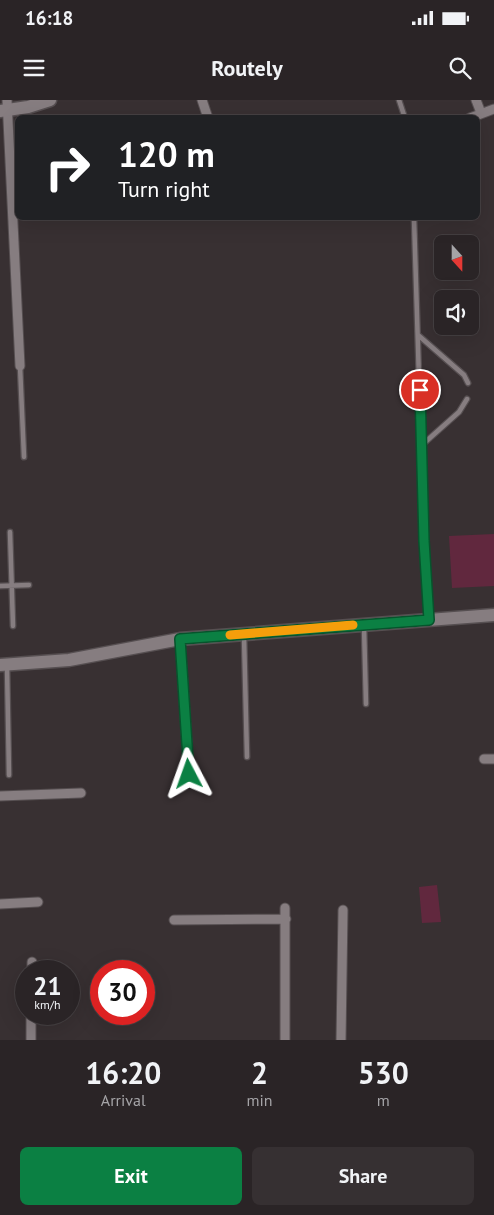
<!DOCTYPE html>
<style>
body{margin:0;font-family:"PT Sans",sans-serif;background:#363032;color:#f1f3f6;height:100vh;display:flex;flex-direction:column;font-size:19px;white-space:nowrap}
*{box-sizing:border-box;margin:0}
p{font-size:16px;color:#a5a4a7}
.icon{flex:none;width:28px;height:28px;fill:none;stroke:currentColor;stroke-width:2;stroke-linecap:round;stroke-linejoin:round}
.map{position:relative;height:940px;overflow:hidden}
.sheet{display:flex;flex-direction:column;background:#2a2426;flex:1}
.sheet>*{flex:none}
.guide{position:absolute;left:15px;top:15px;width:465px;height:105px;border-radius:8px;box-shadow:0 5px 20px #0002,0 0 0 1px #464143;background:#202124;color:#fff;overflow:hidden}
.needle{width:32px;rotate:159deg}
.controls{position:absolute;left:434px;top:135px;display:grid;gap:10px}
.controls a{display:grid;place-items:center;width:45px;height:45px;border-radius:8px;background:#2a2426;box-shadow:0 5px 20px #0002,0 0 0 1px #464143;font-size:25px}
.speed{position:absolute;left:15px;top:860px;display:flex;gap:10px;font-size:25px;font-weight:700;text-align:center}
.speed>*{display:grid;place-content:center;width:65px;height:65px;border-radius:50%;background:#2a2426;box-shadow:0 5px 20px #0002,0 0 0 1px #464143;line-height:1}
.speed small{font-size:12px;font-weight:400}
.speed .limit{border:8px solid #d22;background:#fff;color:#111}
.pin{position:absolute;display:grid;place-items:center;width:42px;height:42px;color:#fff;margin:-21px;border:2px solid #fff;border-radius:50%;box-shadow:0 1px 5px #0007}
.me{position:absolute;width:55px;margin:-28px;rotate:356deg;stroke-linejoin:round;filter:drop-shadow(0 0 4px #0008)}
.turn{display:flex;align-items:center;gap:18px;height:105px;padding:0 20px;font-size:22px}
.turn .icon{width:65px;height:65px;stroke-width:2.5}
.turn b{display:block;font-size:35px;line-height:42px}
.eta{display:flex;justify-content:space-evenly;align-items:center;height:85px;text-align:center}
.eta b{font-size:30px;font-weight:700;line-height:35px}
.primary-button{display:flex;gap:10px;margin-top:auto;padding:10px 20px}
.primary-button a{flex:1;height:58px;border-radius:8px;background:#0b8043;color:#fff;font-size:20px;font-weight:700;line-height:58px;text-align:center}
.primary-button a+a{background:#363032;color:#f1f3f6}
.status{display:flex;justify-content:space-between;align-items:center;height:35px;padding:0 25px;background:#2a2426;direction:ltr}
.status svg{height:14px;fill:currentColor}
header{display:flex;justify-content:space-between;align-items:center;height:65px;padding:0 20px;background:#2a2426;font-size:22px;font-weight:700}
.map>svg:first-child{display:block}
.green{fill:#61283e}
.lines{fill:none;stroke-linecap:round;stroke-linejoin:round}
.lane-casing{stroke:#564f51;stroke-width:7}
.street-casing{stroke:#564f51;stroke-width:11}
.secondary-casing{stroke:#564f51;stroke-width:15}
.lane{stroke:#867d80;stroke-width:4.5}
.street{stroke:#867d80;stroke-width:9}
.secondary{stroke:#867d80;stroke-width:12}
.route-casing{stroke:#07532c;stroke-width:12}
.route{stroke:#0b8043;stroke-width:9}
.slow{stroke:#f59e0b;stroke-width:9}
</style>
<div class="status"><b>16:18</b><svg viewBox="0 0 49 12"><path d="M0 12V9h3v3zM5 12V6h3v6zM10 12V3h3v9zM15 12V0h3v12zM26 1h20v11H26zM47 4h2v5h-2z"/></svg></div>
<header><svg class="icon" aria-label="menu" viewBox="0 0 24 24"><path d="M4 6h16M4 12h16M4 18h16"/></svg>Routely<svg class="icon" aria-label="search" viewBox="0 0 24 24"><circle cx="10" cy="10" r="6"/><path d="M15 15l6 6"/></svg></header>
<div class="map">
<svg width="494" height="940" viewBox="0 0 494 940">
<rect width="100%" height="100%" fill="#383032"/>
<path class="green" d="M494,434V486L452,488L449,436Z
M437,785L441,822L422,823L419,787Z"/>
<g class="lines">
<g class="lane-casing">
<path id="lane" d="M399,0L405,18
M414,118L424,441L429,519
M418,235L464,275L468,283
M20,266L24,357
M422,345L459,312L467,299
M10,432L13,526
M0,486L29,485
M364,526L366,604
M244,536L247,657
M7,566L9,675"/>
</g>
<g class="street-casing">
<path id="street" d="M7,0L20,266
M202,0L208,18
M476,0L481,13
M470,18L494,9
M180,539L189,674
M484,659H494
M0,696L81,693
M0,804L38,802
M174,820L286,819
M32,871V862
M31,940V914
M285,940V808
M341,940L343,810"/>
</g>
<g class="secondary-casing">
<path id="secondary" d="M0,11L28,7L50,0
M0,565L69,560L180,539L494,515"/>
</g>
<use href="#lane" class="lane"/>
<use href="#street" class="street"/>
<use href="#secondary" class="secondary"/>
</g>
<g class="lines">
<g class="route-casing">
<path id="route" d="M189,674L180,539L429,520L424,441L420,290"/>
</g>
<use href="#route" class="route"/>
<path class="slow" d="M230,535L353,525"/>
</g>
</svg>
<div class="controls">
<a><svg class="needle" viewBox="-14 -14 28 28"><path d="M0-13l5 13h-10z" fill="#e53935"/><path d="M0 13l5-13h-10z" fill="#a5a4a7"/></svg></a>
<a><svg class="icon" aria-label="sound" viewBox="0 0 24 24"><path d="M4 9h4l5-4v14l-5-4H4zM17 9q2 3 0 6"/></svg></a>
</div>
<div class="speed"><div>21<small>km/h</small></div><div class="limit">30</div></div>
<div class="pin" style="left:420px;top:290px;background:#d93025"><svg class="icon" aria-label="arrive" viewBox="0 0 24 24"><path d="M6 21V4h12l-3 4 3 4H6"/></svg></div>
<svg class="me" style="left:189px;top:674px" viewBox="-20 -20 40 40"><path d="M0-17L14 15 0 8-14 15z" fill="#0b8043" stroke="#fff" stroke-width="4"/></svg>
<div class="guide">
<div class="turn"><svg class="icon" aria-label="right" viewBox="0 0 24 24"><path d="M7 20v-9h11M14 6l5 5-5 5"/></svg><div><b>120 m</b>Turn right</div></div>
</div>
</div>
<section class="sheet">
<div class="eta">
<div><b>16:20</b><p>Arrival</p></div>
<div><b>2</b><p>min</p></div>
<div><b>530</b><p>m</p></div>
</div>
<div class="primary-button"><a>Exit</a><a>Share</a></div>
</section>
